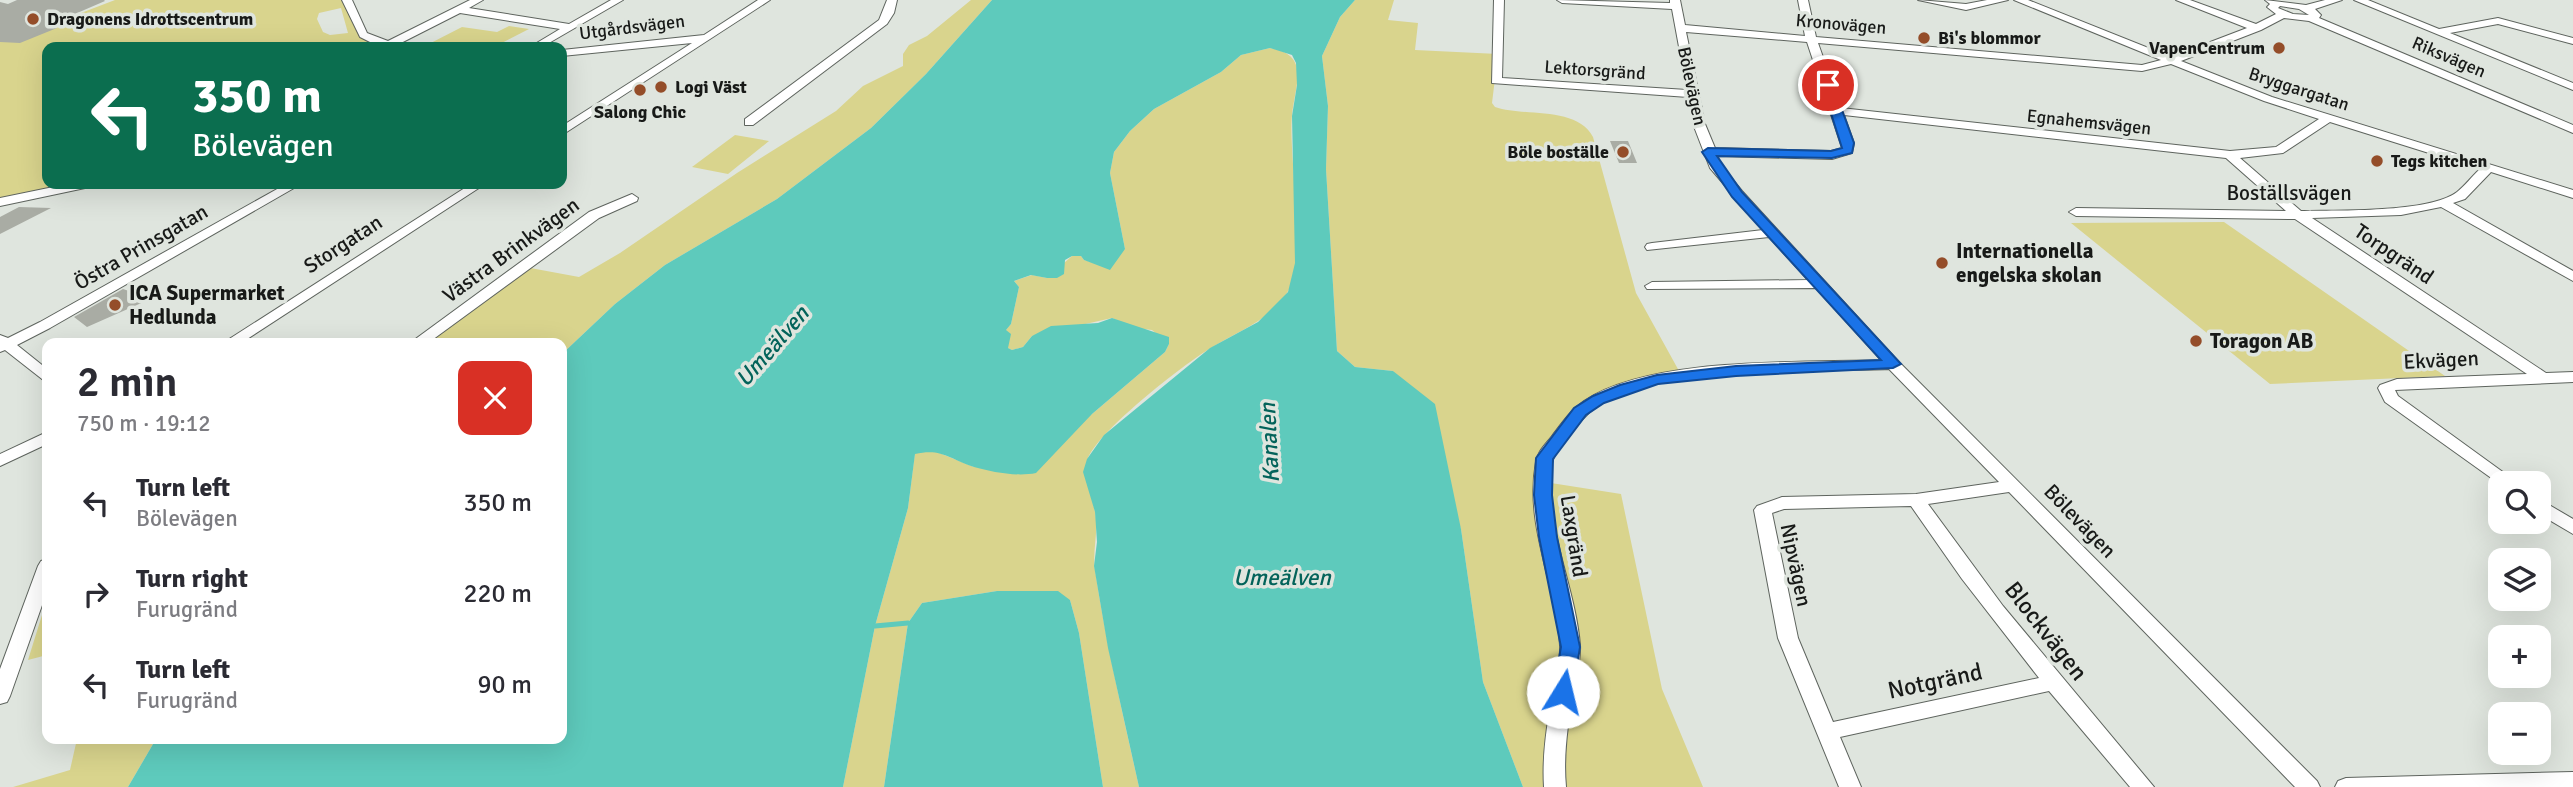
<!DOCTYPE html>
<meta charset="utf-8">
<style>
body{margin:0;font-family:Signika,sans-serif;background:#f7f7f7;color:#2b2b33;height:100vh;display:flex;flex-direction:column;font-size:26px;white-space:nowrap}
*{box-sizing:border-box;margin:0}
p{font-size:23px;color:#7c7c81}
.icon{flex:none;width:38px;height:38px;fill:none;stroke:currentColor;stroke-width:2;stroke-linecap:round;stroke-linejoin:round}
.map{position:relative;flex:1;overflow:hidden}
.panel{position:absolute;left:42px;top:338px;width:525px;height:406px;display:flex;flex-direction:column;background:#fff;border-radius:14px;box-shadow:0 7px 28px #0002}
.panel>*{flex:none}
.top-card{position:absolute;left:42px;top:42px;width:525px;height:147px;border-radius:14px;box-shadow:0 7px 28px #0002;background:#0b6e4f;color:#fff;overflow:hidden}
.fabs{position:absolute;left:2488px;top:471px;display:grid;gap:14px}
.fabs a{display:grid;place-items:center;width:63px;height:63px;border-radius:14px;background:#fff;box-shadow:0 7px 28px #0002;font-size:35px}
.pin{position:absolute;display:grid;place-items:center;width:60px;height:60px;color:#fff;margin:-30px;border:4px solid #fff;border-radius:50%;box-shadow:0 2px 7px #0007}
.me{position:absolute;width:77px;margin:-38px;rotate:9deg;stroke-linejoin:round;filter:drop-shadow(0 0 5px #0008)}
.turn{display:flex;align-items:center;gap:24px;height:147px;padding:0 35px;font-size:32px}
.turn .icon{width:91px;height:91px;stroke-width:2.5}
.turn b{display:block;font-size:49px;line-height:60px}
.round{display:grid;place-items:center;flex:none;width:74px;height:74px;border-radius:14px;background:#f7f7f7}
.summary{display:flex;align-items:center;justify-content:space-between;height:119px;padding:0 35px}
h1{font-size:42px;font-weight:600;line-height:52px}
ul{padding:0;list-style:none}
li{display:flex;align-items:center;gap:21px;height:91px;padding:0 35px}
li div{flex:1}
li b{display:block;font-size:26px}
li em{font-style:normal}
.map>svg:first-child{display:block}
.green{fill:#d9d48d;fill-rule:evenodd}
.water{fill:#5ecabc}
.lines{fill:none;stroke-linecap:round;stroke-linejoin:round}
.stream{stroke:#5ecabc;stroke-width:5}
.building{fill:#a9aca4}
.minor-casing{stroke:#5e645e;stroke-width:2}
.minor{fill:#fff;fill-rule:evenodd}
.route{fill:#1a73e8;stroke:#114b97;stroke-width:2}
.poi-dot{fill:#944d29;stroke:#dfe5de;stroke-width:2.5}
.labels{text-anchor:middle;stroke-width:7;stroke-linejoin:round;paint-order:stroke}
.far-poi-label{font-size:18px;font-weight:bold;fill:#181a18;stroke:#dfe5de;text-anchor:start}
.far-street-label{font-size:18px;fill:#181a18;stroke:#dfe5de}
.street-label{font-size:21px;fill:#181a18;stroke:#dfe5de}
.poi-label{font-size:21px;font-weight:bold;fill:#181a18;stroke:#dfe5de;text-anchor:start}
.water-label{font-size:23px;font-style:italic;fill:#03635a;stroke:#dfe5de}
.near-street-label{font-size:24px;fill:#181a18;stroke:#dfe5de}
</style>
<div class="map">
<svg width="2573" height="787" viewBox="0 0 2573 787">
<rect width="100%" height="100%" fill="#dfe5de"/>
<path class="green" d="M115,0H347L358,31L389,45L385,47H47V184H85L0,202V42L55,28L47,26ZM341,8L348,33L330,35L323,32L317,19L319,13Z
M971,0H992L926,74L871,128L777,199L665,265L615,304L562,354V343H423L525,267L579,277L620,253L737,173L836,111L863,86L903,66V54L909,45L927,36Z
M1355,0H1394L1388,20L1418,23L1415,50L1498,54L1492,103L1495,107C1524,117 1577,106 1593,137L1636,293L1684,380L1659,383L1612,398L1587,414L1551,461V483L1621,494L1662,689L1703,787H1523L1483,682L1461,529L1393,371L1355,367L1337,351L1326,169L1328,106L1322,56L1340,17Z
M509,26L529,29L494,47H423L462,27L497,32Z
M1270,48C1311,55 1295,84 1292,115C1288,156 1308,260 1287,293C1270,321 1237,331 1211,348C1185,363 1094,434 1087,461C1083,480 1092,494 1095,512C1099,532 1092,550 1095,570C1106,643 1123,715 1139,787H1103L1079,633L1070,600L997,591L922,603L908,623L884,787H843L875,626L908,508L915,453L932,450L974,467L1092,414L1165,352L1169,344L1152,330L1135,328L1112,318L1032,336L1023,347L1012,350L1008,348L1005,331L1011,324L1019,287L1014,281L1032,275L1047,278L1072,256H1081L1084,260L1098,264L1125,249L1110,173L1114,152L1130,131L1154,109L1221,72L1241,55Z
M735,135L769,141L728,174L692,167Z
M2224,222L2445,376L2270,384L2071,223Z
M47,599V655L28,660Z
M77,739H156L128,787H13L70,770Z"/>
<path class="water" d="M992,0H1355L1340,17L1322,56L1328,106L1326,169L1337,351L1355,367L1393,371L1435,404L1461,529L1483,682L1523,787H1139L1108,648L1094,566L1097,542L1095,512L1083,472L1087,459L1104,435L1210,348L1258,322L1288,292L1295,263L1292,116L1297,85L1296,63L1292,55L1270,48L1241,55L1221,72L1154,109L1130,131L1114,152L1110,173L1125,249L1110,270L1084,260L1081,256H1072L1065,260L1064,274L1057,278H1047L1031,275L1014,281L1019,287L1011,324L1006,330L1011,334L1008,348L1012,350L1023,347L1032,336L1051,326L1098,323L1112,318L1169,337V344L1165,352L1092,414L1036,473C1017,477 992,472 974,467C949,459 942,448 915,454L908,508L875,626L843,787H128L156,739L562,738V354L615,304L665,265L777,199L871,128L926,74Z
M997,591H1058L1070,600L1079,633L1103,787H884L908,623L922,603Z"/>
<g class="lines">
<path class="stream" d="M875,626L908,623"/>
</g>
<path class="building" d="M17,0H104L105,1L47,26L57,28L20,43L0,42V2L8,4Z
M1610,141H1628L1637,163H1619Z
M19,207L51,208L0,234V217Z
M139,287L164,293L87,327L74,317L123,289L132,292Z"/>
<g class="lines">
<g class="minor-casing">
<path id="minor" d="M342,0H352L367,33L388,41L470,0H483L469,8L569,24L611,0H623L542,47H530L560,29L460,13L393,47H380L360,37Z
M758,0H770L562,135V126L692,43L562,56V50L704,35Z
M887,0H897L894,13L887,24L753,125H745V119L879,20Z
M1494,0H1504L1502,78L1687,90L1672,9L1562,3L1557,0L1670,3V0H1680L1685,25L1805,36L1798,0H1808L1816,37L2142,65L2161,60L2014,0H2028L2171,57L2247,28L2176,0H2190L2256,24L2276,14L2267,7L2270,4L2265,0L2306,5L2325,0H2342L2315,9L2321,15L2319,18L2573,125V133L2309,21L2284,18L2261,30L2181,61L2272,97L2573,190V198L2491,172L2465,199L2453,203L2573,271V281L2441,207L2401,215L2312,218L2546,373L2573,372V382L2395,390L2398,396L2518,483H2501V485L2385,402L2378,388L2380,385L2397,379L2527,374L2295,219L2076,216L2069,212L2076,208L2286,211L2226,158L1844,115L1854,143L1852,153L1832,159L1717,156L1722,167L1742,191L1898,361L2317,781L2320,787H2295L2009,492L1928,504L2003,606L2154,787H2130L2049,691L1840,737L1861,787H1839L1778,638L1754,510L1757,506L1782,497L1916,494L1999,482L1889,369C1809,372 1665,364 1598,406C1584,415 1575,428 1565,441C1560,448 1554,454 1552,463C1543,526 1575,584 1580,645C1581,661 1576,677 1573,692C1568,724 1563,755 1566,787H1544C1542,755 1547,724 1553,692C1556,677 1561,661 1560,645C1556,584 1524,524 1536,462C1537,452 1546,444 1552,436C1562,423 1571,410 1584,401C1651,356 1801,363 1881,360L1816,288L1647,289L1645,286L1652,282L1808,280L1769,237L1647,250L1645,247L1647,244L1652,243L1763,230L1710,168L1693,124L1688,97L1492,83ZM2280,6L2299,9L2309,15L2293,14L2278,8ZM1686,32L1807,42L1842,148L1831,151L1715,148L1705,124ZM1818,43L2142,71L2171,64L2264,101L2319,119L2276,147L2230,151L1841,108ZM2330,122L2480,169C2472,176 2465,186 2457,192C2429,213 2338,210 2301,211L2240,158L2283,153ZM1911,506L1962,579L2039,678L1833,722L1798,638L1772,513L1784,509Z
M1918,0L1966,4L1987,0H2008L1966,10Z
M2354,0H2368L2439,29L2498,18L2573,38V44L2498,24L2450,33L2573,83V90Z
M68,184H91L85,188L0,206V198Z
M286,184H301L50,328L17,345L47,369V381L42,379L5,350L0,352V335L8,338L40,322Z
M471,184H485L241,343H223Z
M632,194L638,198L637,201L599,218L428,343H410L589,212Z
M47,432V444L0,466V454Z
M2539,499L2573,519V534L2539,514Z
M47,559V591L10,696L7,702L0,704V669L38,566L41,561Z
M2573,772V787H2335L2338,781L2346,778Z"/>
</g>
<use href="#minor" class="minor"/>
</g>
<path class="route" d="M1824,82L1833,85L1854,143L1852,153L1832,158L1717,156L1742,192L1901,364L1893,368L1736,376L1658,384L1604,403L1586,415L1553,459L1552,495L1557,537L1580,647L1573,692L1570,698L1563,700L1556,698L1553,692L1561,647L1539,537L1534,495L1536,458L1574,408L1593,396L1620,385L1657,375L1736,366L1881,360L1732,197L1702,152L1708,148L1831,151L1842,148L1822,85Z"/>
<g class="poi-dot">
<circle cx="33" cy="19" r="7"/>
<circle cx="1924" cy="38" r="7"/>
<circle cx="2279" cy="48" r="7"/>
<circle cx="661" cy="87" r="7"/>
<circle cx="640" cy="90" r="7"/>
<circle cx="1623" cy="152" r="7"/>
<circle cx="2377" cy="161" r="7"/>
<circle cx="1942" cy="263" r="7"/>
<circle cx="115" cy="305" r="7"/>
<circle cx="2196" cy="341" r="7"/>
</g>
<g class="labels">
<g class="far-poi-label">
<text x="47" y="25">Dragonens Idrottscentrum</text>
<text x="1938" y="44">Bi's blommor</text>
<text x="2265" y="54" text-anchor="end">VapenCentrum</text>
<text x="675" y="93">Logi Väst</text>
<text x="640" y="118" text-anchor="middle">Salong Chic</text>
<text x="1609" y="158" text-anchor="end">Böle boställe</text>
<text x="2391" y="167">Tegs kitchen</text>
</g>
<g class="far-street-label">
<text transform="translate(1841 24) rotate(5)" y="6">Kronovägen</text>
<text transform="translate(632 27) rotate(-7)" y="6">Utgårdsvägen</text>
<text transform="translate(2449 57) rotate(23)" y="6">Riksvägen</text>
<text transform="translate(1595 70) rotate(4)" y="6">Lektorsgränd</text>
<text transform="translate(1692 86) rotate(78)" y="6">Bölevägen</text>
<text transform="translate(2299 89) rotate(18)" y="6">Bryggargatan</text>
<text transform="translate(2089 122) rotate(6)" y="6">Egnahemsvägen</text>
</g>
<g class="street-label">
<text x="2289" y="200">Boställsvägen</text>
<text transform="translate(343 244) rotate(-33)" y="7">Storgatan</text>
<text transform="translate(141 247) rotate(-30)" y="7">Östra Prinsgatan</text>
<text transform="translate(511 250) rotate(-36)" y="7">Västra Brinkvägen</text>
<text transform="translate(2394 254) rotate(34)" y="7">Torpgränd</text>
<text transform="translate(2441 360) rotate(-3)" y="7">Ekvägen</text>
<text transform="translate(2080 521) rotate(46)" y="7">Bölevägen</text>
<text transform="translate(1574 536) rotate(81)" y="7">Laxgränd</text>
<text transform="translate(1796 565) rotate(78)" y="7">Nipvägen</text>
</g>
<g class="poi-label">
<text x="1956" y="258">Internationella<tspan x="1956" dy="24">engelska skolan</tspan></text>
<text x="129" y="300">ICA Supermarket<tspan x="129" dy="24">Hedlunda</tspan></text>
<text x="2210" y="348">Toragon AB</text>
</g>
<g class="water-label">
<text transform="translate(772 346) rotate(-49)" y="8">Umeälven</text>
<text transform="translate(1269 443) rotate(-93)" y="8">Kanalen</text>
<text x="1282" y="585">Umeälven</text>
</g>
<g class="near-street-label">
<text transform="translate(2046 631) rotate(52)" y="8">Blockvägen</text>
<text transform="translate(1935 681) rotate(-12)" y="8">Notgränd</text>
</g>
</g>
</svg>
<div class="fabs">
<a><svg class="icon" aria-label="search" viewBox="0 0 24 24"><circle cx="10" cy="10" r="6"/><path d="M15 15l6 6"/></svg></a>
<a><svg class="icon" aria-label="layers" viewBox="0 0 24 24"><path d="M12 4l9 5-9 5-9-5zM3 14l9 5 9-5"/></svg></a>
<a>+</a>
<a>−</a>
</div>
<div class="pin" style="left:1828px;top:85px;background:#d93025"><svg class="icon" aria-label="arrive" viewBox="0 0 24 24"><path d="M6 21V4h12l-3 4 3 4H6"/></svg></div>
<svg class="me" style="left:1563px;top:692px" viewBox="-20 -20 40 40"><circle r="19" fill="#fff"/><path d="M0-13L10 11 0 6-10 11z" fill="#1a73e8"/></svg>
<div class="top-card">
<div class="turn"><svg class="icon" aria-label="left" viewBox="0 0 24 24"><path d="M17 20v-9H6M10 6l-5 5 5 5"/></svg><div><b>350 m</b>Bölevägen</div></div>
</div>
<section class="panel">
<div class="summary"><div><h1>2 min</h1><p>750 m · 19:12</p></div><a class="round" style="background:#d93025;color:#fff"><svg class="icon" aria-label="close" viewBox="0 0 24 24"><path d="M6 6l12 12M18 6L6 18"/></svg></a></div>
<ul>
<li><svg class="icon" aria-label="left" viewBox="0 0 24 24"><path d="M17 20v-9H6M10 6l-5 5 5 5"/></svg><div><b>Turn left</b><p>Bölevägen</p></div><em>350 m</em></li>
<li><svg class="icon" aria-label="right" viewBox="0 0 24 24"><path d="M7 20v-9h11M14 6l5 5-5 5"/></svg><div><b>Turn right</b><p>Furugränd</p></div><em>220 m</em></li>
<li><svg class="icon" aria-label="left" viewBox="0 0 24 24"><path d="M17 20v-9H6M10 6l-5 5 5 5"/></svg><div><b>Turn left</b><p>Furugränd</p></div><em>90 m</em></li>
</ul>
</section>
</div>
